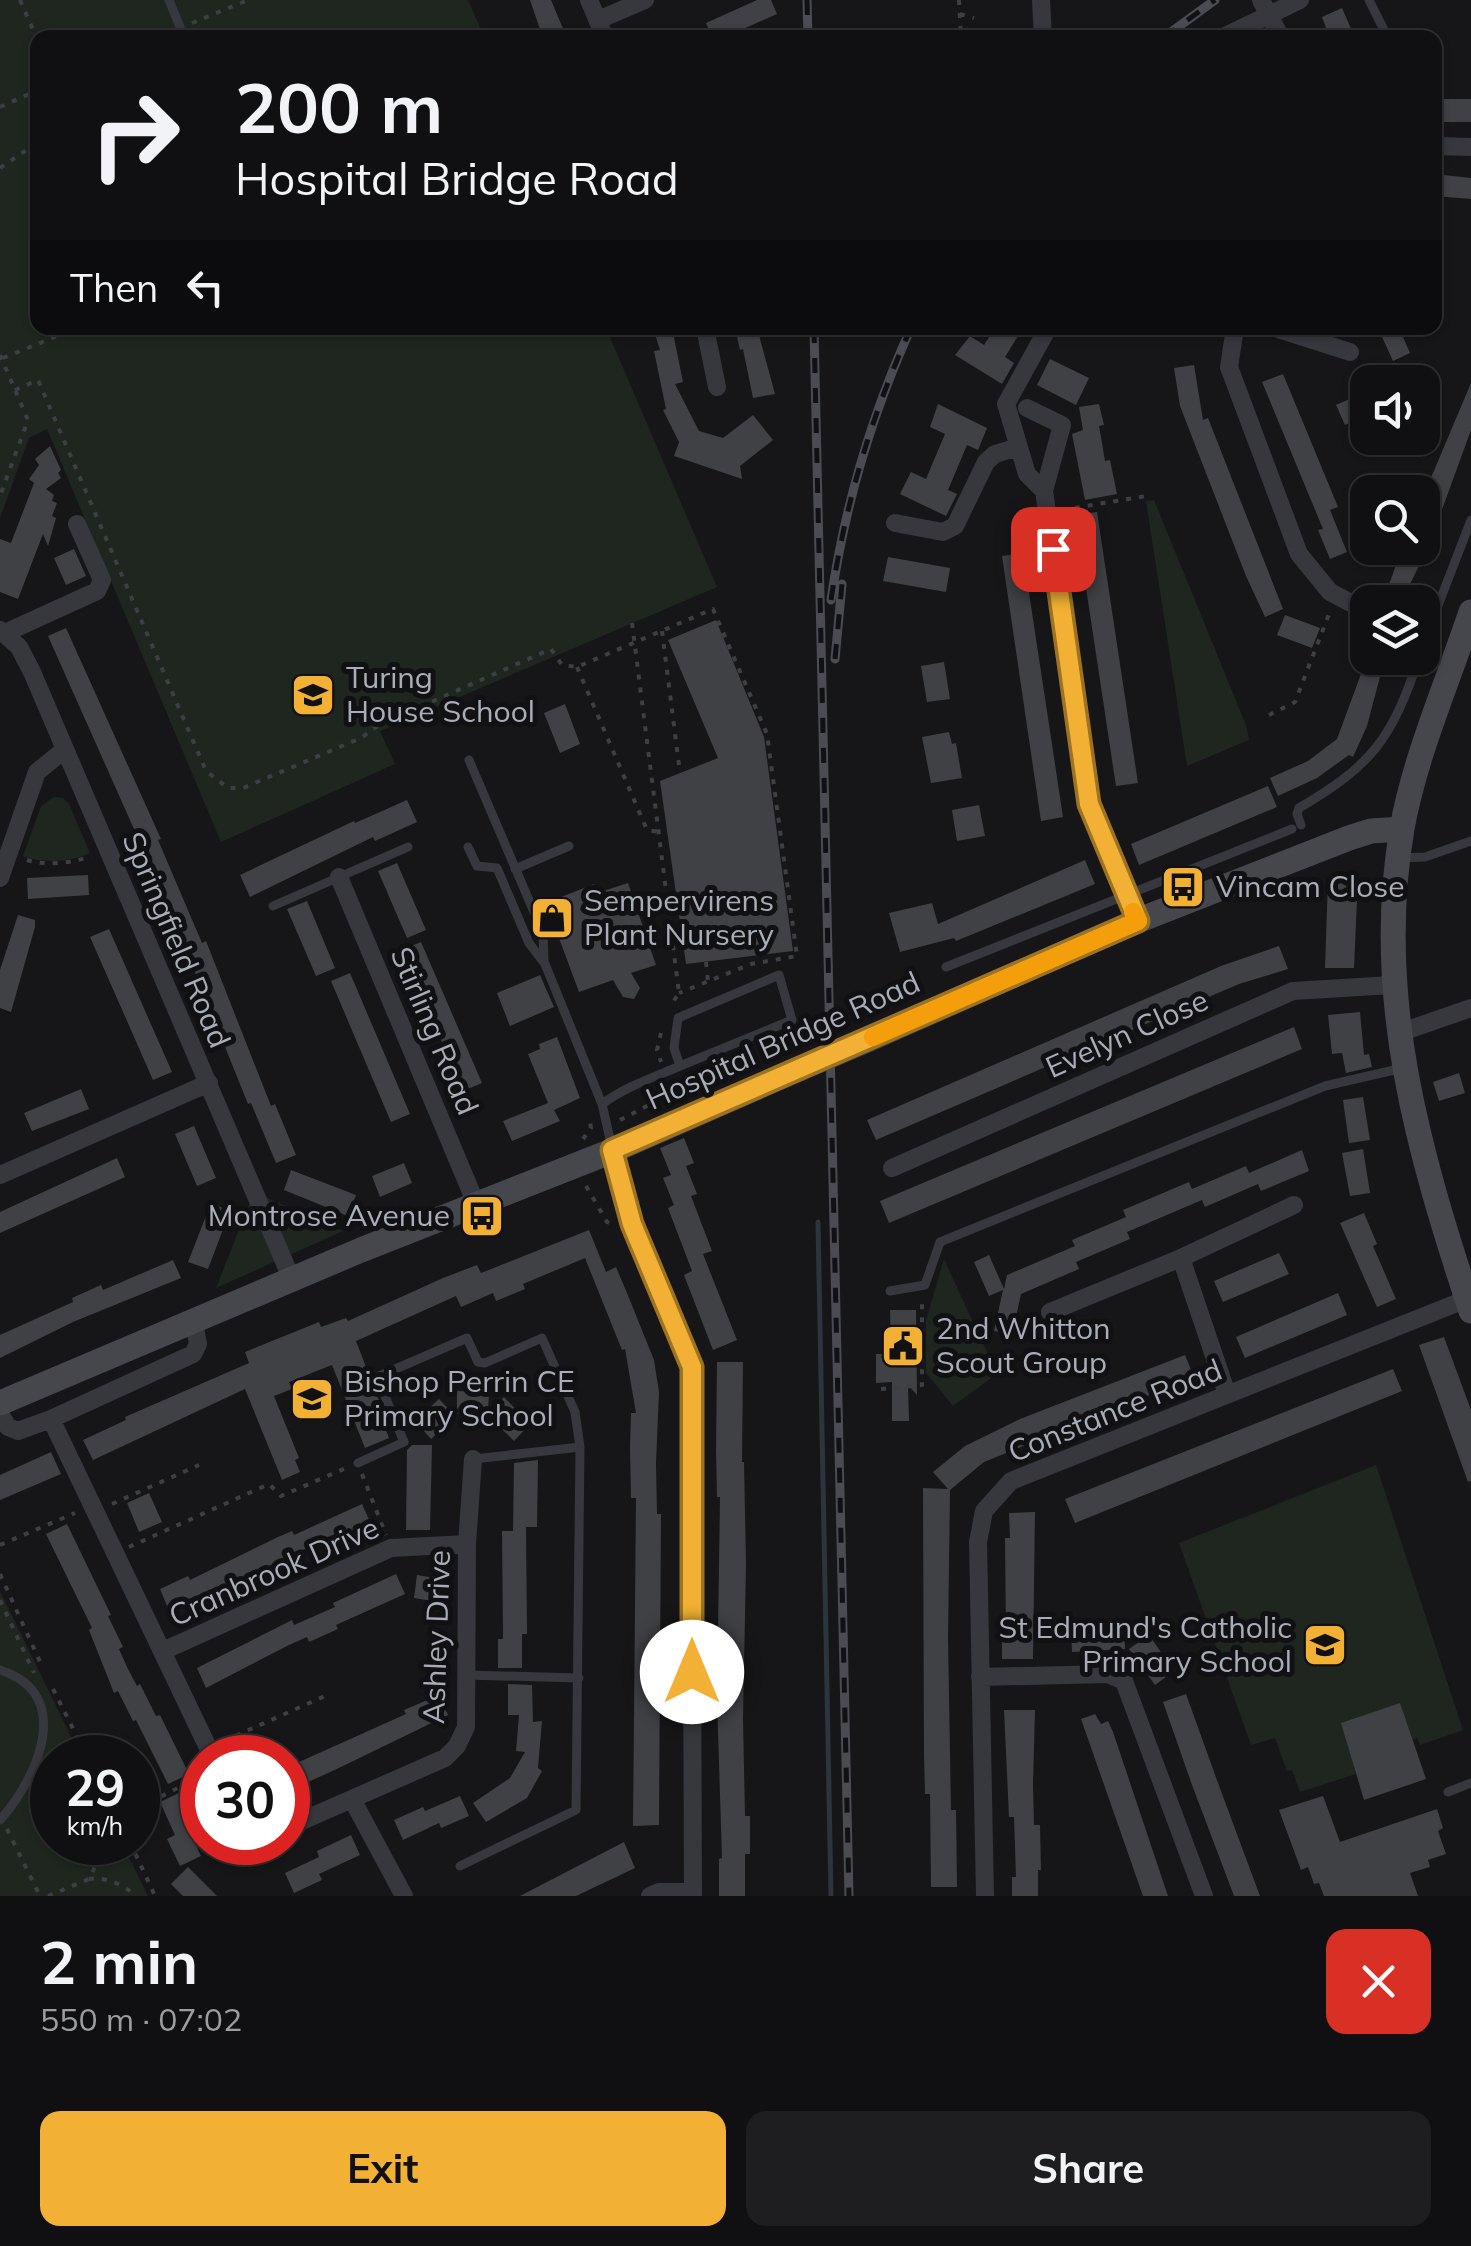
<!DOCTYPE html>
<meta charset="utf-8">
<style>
body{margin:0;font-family:Mulish,sans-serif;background:#1e1e20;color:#f1f3f6;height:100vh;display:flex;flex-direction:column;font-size:38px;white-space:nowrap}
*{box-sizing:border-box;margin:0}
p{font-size:32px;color:#9c9d9f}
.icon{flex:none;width:55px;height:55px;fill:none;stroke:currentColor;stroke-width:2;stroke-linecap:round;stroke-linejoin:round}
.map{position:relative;height:1896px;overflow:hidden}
.drawer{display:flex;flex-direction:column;background:#101012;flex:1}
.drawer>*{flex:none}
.banner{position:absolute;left:30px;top:30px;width:1412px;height:305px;border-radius:20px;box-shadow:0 2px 8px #0004,0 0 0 2px #303032;background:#101012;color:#f1f3f6;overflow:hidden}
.controls{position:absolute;left:1350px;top:365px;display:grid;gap:20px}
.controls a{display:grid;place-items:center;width:90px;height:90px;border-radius:20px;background:#101012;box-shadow:0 2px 8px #0004,0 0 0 2px #303032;font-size:50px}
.speed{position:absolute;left:30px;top:1735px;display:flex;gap:20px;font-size:50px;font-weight:700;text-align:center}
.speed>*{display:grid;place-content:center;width:130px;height:130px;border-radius:50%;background:#101012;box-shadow:0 2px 8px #0004,0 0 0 2px #303032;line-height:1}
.speed small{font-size:25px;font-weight:400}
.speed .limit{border:15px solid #d22;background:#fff;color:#111}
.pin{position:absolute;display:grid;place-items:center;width:85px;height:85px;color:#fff;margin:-42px;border-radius:20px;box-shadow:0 5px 15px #0006}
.me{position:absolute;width:110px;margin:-55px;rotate:0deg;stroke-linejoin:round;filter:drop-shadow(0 0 8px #0008)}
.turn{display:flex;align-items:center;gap:35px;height:210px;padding:0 40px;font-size:45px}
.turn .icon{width:130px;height:130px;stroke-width:2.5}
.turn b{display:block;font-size:70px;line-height:85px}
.then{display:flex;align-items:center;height:95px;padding:0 40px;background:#0003;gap:20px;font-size:38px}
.round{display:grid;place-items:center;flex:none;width:105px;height:105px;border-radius:20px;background:#1e1e20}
.head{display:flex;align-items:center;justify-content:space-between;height:170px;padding:0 40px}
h1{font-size:60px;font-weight:700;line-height:75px}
.action{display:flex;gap:20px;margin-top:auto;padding:20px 40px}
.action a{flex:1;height:115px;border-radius:20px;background:#f2b134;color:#111;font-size:40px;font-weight:700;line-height:115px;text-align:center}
.action a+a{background:#1e1e20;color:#f1f3f6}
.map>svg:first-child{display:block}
.green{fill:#1e261f}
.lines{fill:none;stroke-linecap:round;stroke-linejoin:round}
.stream{stroke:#2c353c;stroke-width:5}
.building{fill:#404145}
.path{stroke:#3d3f44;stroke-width:4;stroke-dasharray:5 8;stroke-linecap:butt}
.lane{stroke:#37383d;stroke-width:9}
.street{stroke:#37383d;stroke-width:18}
.secondary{stroke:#45474d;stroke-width:25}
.rail-casing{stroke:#4a4c52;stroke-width:9}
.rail{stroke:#111113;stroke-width:5;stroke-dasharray:15;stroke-linecap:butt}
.street-bridge{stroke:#37383d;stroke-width:18}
.secondary-bridge{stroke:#45474d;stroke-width:25}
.route-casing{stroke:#9d7322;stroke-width:25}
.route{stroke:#f2b134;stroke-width:18}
.slow{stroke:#f59e0b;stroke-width:18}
.labels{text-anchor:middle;stroke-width:10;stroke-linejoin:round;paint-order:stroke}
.poi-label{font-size:30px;fill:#a8adb8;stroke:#111113;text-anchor:start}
.street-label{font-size:30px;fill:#a8adb8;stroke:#111113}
</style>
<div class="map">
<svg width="1471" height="1896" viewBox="0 0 1471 1896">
<rect width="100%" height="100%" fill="#161618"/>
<path class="green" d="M0,0H468L484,37L38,38V328H606L717,587L380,731L395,764L221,842L47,429L29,438L0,518Z
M1154,500L1246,725L1249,740L1187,766L1146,501Z
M54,797L63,798L69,804L90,853C72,862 42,864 23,856L41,806Z
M254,1192L343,1231L216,1288Z
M944,1259L997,1374L953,1406L926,1373V1320Z
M1376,1465L1463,1730L1420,1745L1417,1738L1353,1760L1356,1774L1300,1792L1292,1770L1287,1771L1275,1738L1251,1745L1179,1543Z
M0,1591L81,1757L52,1758V1842L122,1843L148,1896H0Z"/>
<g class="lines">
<path class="stream" d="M818,1222L831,1896"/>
</g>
<path class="building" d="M530,0H551L567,38H543Z
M757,0H771L777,14L734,33L736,38H712L706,23Z
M1342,8L1349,24L1355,38H1330L1328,33L1322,17Z
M1435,99H1471V122H1435Z
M1435,174L1471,178V199L1435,196Z
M653,328H672L683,382L675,384L699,431L723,438L753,415L773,440L740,466L742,479L674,456L679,442L663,410L666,409L654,351L660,350Z
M735,328H757L775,394L753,398L743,349L740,350Z
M995,328H1023L1005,357L1014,363L1002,384L955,355L970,336L984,345Z
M1378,328H1399L1410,353L1393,361Z
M1050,359L1089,378L1076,405L1037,385Z
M1194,365L1203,420L1208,418L1283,609L1265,617L1246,576L1180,406L1174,368Z
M1283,374L1338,507L1330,510L1347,552L1330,559L1318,530L1323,529L1262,382Z
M1471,383V430L1428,548L1401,602L1385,596L1402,548H1422V499Z
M1368,391V415L1345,425L1336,405Z
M938,404L987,428L978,450L967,445L948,490L957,494L946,516L900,494L911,472L926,479L945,434L930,427Z
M1099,404L1104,425L1099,426L1102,443L1105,461L1110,460L1117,494L1085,500L1072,434L1083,430L1079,407Z
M50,446L61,470L58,473L61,478L46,489L54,495L52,501L57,503L52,516L56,518L48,546L43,534L18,599L0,592V539L11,543L34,483L29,479L39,465L35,459Z
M1097,512L1138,783L1116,786L1075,515Z
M74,549L86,576L66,585L54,558Z
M1023,553L1063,817L1041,821L1002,556Z
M888,557L950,568L946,592L883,581Z
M1285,615L1320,628L1312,648L1277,635Z
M716,620L764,737L793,951L686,964L660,781L718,758L668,640Z
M66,628L161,839L158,840L202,943L206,941L271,1106L275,1104L296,1155L276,1163L251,1103L248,1104L182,940L178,942L142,858L146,856L48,636Z
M1363,658H1385L1367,726L1353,757L1349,755L1317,778L1278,796L1270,778L1308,761L1337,739L1361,674L1359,673Z
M944,662L950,699L927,702L921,666Z
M565,704L580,744L560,753L544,713Z
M949,732L952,744L956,743L962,778L931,783L922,737Z
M1268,786L1277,807L1139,865L1131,844Z
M407,800L417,822L375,841L373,837L250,897L240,875L354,821L355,823Z
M979,805L985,836L957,841L952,810Z
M1085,860L1095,884L956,941L954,938L900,952L889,913L932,903L938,924Z
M397,863L426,930L407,938L378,871Z
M88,875L89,895L28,899L27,878Z
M1358,878L1354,968H1325L1328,879Z
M628,883L656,965L631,973L640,988L634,999L623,997L613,980L579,992L546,903L594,884L597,893Z
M307,901L335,968L316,976L287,909Z
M18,915L35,920V927L11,1012L0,1008V970Z
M109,929L172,1072L153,1080L90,937Z
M421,942L482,1083L463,1091L402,950Z
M1279,946L1288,969L1239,984L876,1140L867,1120L1221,966Z
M350,973L410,1114L391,1122L331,981Z
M540,975L554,1007L510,1026L497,993Z
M1360,1012L1364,1055L1369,1054L1372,1067L1346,1073L1342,1053L1332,1054L1328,1015Z
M1294,1027L1302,1049L889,1223L880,1201Z
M557,1037L580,1098L554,1110L560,1121L512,1141L503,1121L548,1103L528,1054L540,1049L539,1044Z
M1459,1073L1465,1093L1439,1101L1433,1082Z
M81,1089L89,1109L32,1131L24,1113Z
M1363,1097L1370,1140L1349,1143L1343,1100Z
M194,1126L216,1178L197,1186L175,1134Z
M684,1138L694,1163L686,1166L697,1194L691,1196L712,1251L703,1254L737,1340L713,1350L684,1275L692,1271L668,1208L674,1205L663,1178L671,1175L660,1148Z
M1363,1149L1370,1193L1350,1196L1342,1153Z
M1302,1150L1309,1171L1261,1191L1258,1184L1205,1207L1202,1200L1127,1232L1130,1239L1076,1262L1079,1269L1021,1294L1012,1335L994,1331L1003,1290L989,1296L974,1262L989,1255L1004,1289L1007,1275L1075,1246L1072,1240L1126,1217L1123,1210L1189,1182L1192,1189L1246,1166L1249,1173Z
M117,1158L125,1177L0,1233V1212Z
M404,1163L412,1183L380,1197L372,1176Z
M291,1170L356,1195L348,1216L284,1190Z
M211,1203L230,1211L208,1269L188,1262Z
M1364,1213L1377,1244L1373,1246L1396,1299L1377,1307L1340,1223Z
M589,1230L606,1272L616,1267L627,1293L654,1360L659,1392L656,1463L657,1514H661L659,1825L633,1826L636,1498H631L630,1448L631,1413H636L625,1349L622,1350L585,1258L523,1284L525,1289L496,1301L493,1293L461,1307L456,1296L356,1341L386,1419L382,1420L389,1438L365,1448L332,1365L289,1382L292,1389L274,1396L299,1458L295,1460L300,1472L282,1480L245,1389L93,1460L83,1440L126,1420L125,1417L249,1363L245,1352L319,1322L321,1327L346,1318L348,1321L443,1278L477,1265L481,1273Z
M1279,1253L1289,1274L1223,1302L1214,1281Z
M173,1260L181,1278L73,1322L0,1358V1335L73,1302L72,1298L101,1285L103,1290Z
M1338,1293L1347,1315L1245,1358L1236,1337Z
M890,1310H916L917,1395L908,1385L909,1421H892V1382L876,1383V1354H891Z
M1444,1337L1471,1410V1481L1468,1482L1419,1345Z
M1185,1355L1194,1377L984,1462L950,1490L948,1637L951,1810H956L957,1887H931L930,1794H925L924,1755L923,1488L948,1489L933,1472L965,1446L1020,1419Z
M717,1362H743L742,1462H744L746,1564L743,1719L745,1816H750V1854H745V1896H719V1859L722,1858L717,1700L720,1497H717L716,1449Z
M1393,1369L1402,1391L1075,1523L1065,1499Z
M457,1391L489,1392L488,1413L504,1397L530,1424L514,1441L487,1414H457Z
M439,1399L455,1416L431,1439L415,1421Z
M412,1445H432L430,1530H406L407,1450Z
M51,1452L61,1474L0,1500V1475Z
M538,1460L537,1527H526L527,1634H522V1668H498V1639H503L502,1531H513L514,1463Z
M149,1493L162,1522L139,1532L127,1503Z
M362,1504L371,1524L309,1552L307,1548L287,1557L205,1598L203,1593L168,1608L160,1589L188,1576L190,1580L278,1537L292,1531L294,1535Z
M1035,1512L1033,1659H1002V1638H1006L1005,1538H1010L1009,1513Z
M67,1524L111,1615L108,1616L123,1647L119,1649L128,1669L137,1686L140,1684L156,1716L160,1715L189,1774L168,1784L136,1720L133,1721L118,1691L114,1693L89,1630L92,1628L46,1534Z
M396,1574L405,1594L336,1625L338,1629L309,1642L307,1637L287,1646L206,1688L197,1668L292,1620L294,1625L335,1607L333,1603Z
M417,1575L447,1580L445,1603L414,1598Z
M1124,1626L1125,1649L1072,1652L1071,1629Z
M1149,1635L1174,1671L1155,1685L1129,1649Z
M508,1684L532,1685L533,1722L542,1721L538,1768L542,1771L527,1798L486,1822L473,1803L510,1778L525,1752L516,1751L519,1715H508Z
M1186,1694L1218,1783L1260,1896H1234L1192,1785L1163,1702Z
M439,1695L448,1715L341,1767L304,1784L302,1779L288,1785V1767L406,1714L404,1710Z
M1400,1703L1426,1779L1364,1800L1341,1723Z
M1004,1710H1035L1033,1784L1034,1825H1040L1041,1870H1038V1896H1012V1877H1016L1014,1817H1009Z
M1095,1714L1101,1724L1108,1721L1113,1732L1168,1896H1143L1081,1719Z
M181,1792L194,1820L186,1824L201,1856L180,1866L167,1839L175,1835L160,1802Z
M460,1796L469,1816L441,1828L439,1823L403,1840L394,1820L423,1807L425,1811Z
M1323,1796L1340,1842L1437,1809L1443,1828L1438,1831L1446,1854L1428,1860L1430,1867L1410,1873L1418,1896H1324L1319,1883L1314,1884L1308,1867L1301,1870L1279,1810Z
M351,1835L360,1855L319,1874L322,1880L294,1893L285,1873L319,1857L317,1851Z
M624,1842L635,1868L576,1896H520Z
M188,1867L217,1896H183L171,1884Z"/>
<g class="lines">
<path class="path" d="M20,0L38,41
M959,0L961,38
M960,14L974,18
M192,23L248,0
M157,38L169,32
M0,107L38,90
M0,168L38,142
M0,355L28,420L0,496
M3,358L77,328
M15,390L38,380L206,771L228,788H243L361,738L379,725L551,649L562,665L577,667L713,609L767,734L797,956L751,964L679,993
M1062,510L1146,496
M632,623L679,993L671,1005
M662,631L680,773
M577,667L647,830L660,832
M1269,715L1295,702L1331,609
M27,860C45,866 73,863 91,856
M706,962L708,981
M661,1033L657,1050L661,1062
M620,1120L664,1097L673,1088L671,1084
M583,1139L591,1128L589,1116
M586,1186L607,1222L615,1225
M881,1389L922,1385V1300
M362,1474L386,1535
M112,1504L199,1465
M0,1545L75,1513
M129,1547L269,1484L281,1496L346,1468
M0,1574L41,1664
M0,1600L34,1673
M53,1689L88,1758
M224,1741L325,1696
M138,1808L202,1776
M7,1829L40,1896
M130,1842L155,1896
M89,1879C103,1876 126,1885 135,1896
M48,1896L89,1879L107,1842"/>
<path class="lane" d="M169,0L180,27
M1369,0L1386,34
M1422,647L1471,520
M469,760L543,933L544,961
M1301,825L1297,814L1299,808C1373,765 1392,738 1419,658
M468,847L477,866L497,868L529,943L545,964L602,1104L612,1148
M1401,858L1425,857L1471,841
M515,869L569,846
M273,906L408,847
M946,967L1292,829
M602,1104C627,1086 652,1078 680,1066L792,1020L779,975L678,1018L674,1048L680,1066
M890,1291L925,1285L940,1242L1325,1086L1403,1068
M474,1459L580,1447
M358,1463L404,1442L377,1377L467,1338L478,1362L485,1363L542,1338L575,1412L580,1447L576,1810L460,1866
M0,1670C76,1694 37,1779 0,1820
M466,1675L579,1678
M1448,1792L1471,1783"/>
<path class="street" d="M589,0L605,38
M1041,0L1043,38
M598,20L645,0
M1221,38L1300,0
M1435,146L1471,147
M705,328L717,387
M1235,328L1229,367L1299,554L1330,592L1368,612
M1275,328L1350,352
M1027,408L1062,425L1044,491L1089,804L1137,921
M1044,491L1027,474L1006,404L1048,328
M895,523L943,532L955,526L986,462L995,454L1018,447
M1422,628L1428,630
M0,630L19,647L32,672L292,1280
M5,633L97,591L102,580L77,524
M339,877L477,1206
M0,878L37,772L64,750
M1399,1033L1471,1008
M612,1151L632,1224L691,1367L693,1896
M892,1168L1293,991L1392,985
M0,1175L209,1083
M1181,1258L1227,1394
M1050,1312L1181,1258L1294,1205
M0,1414L8,1427L18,1431L51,1419L193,1354L198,1344L194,1322
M51,1419L213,1758
M163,1651L391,1548L467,1544
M980,1677L1108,1674L1124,1681L1204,1896
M352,1799L404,1896
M288,1827L445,1758L457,1746L466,1727L467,1544L473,1459
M650,1896L659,1892H693
M985,1896L978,1542L984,1511L1011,1481L1467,1299"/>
<path class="secondary" d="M1471,612C1448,681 1414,759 1402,829C1373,997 1419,1153 1471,1311
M867,1040L1137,921L1349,838L1371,831L1402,829
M0,1403L361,1250L612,1151L799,1069"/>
<g class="rail-casing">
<path id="rail" d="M807,0L808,38
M1163,38L1215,0
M814,328L849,1896
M831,600C845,504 871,416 911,328
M835,659L842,584"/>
</g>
<use href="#rail" class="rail"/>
<path class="street-bridge" d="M1261,0L1281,38"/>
<path class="secondary-bridge" d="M799,1069L867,1040"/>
</g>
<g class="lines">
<g class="route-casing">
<path id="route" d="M692,1672V1367L632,1224L612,1150L1138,921L1089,804L1053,549"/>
</g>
<use href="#route" class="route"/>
<path class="slow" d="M873,1037L1138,921L1133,912"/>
</g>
<defs>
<g id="school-square" transform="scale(2.25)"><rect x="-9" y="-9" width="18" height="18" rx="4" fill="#f2b134" stroke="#111113"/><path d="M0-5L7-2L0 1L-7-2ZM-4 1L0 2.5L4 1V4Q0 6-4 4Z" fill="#111"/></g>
<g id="bus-square" transform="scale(2.25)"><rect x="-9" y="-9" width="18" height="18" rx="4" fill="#f2b134" stroke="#111113"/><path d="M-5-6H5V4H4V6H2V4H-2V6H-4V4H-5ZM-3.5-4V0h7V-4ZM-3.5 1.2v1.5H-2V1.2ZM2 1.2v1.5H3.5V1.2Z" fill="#111"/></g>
<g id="shop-square" transform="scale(2.25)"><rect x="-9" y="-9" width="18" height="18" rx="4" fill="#f2b134" stroke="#111113"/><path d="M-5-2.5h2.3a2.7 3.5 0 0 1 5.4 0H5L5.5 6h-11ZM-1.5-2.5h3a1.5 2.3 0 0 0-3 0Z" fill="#111"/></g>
<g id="civic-square" transform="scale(2.25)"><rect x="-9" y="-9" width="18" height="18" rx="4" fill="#f2b134" stroke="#111113"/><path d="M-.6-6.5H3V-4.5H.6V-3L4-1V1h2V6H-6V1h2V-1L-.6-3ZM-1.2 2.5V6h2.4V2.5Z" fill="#111"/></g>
</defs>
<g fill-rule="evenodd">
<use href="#school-square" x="313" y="695"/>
<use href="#bus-square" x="1183" y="887"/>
<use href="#shop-square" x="552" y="918"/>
<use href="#bus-square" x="482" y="1216"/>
<use href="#civic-square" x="903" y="1346"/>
<use href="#school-square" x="312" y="1399"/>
<use href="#school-square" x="1325" y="1645"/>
</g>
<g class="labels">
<g class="poi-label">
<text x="346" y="688">Turing<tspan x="346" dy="34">House School</tspan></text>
<text x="1216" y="897">Vincam Close</text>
<text x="584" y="911">Sempervirens<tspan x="584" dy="34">Plant Nursery</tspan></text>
<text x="450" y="1226" text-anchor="end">Montrose Avenue</text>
<text x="936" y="1339">2nd Whitton<tspan x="936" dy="34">Scout Group</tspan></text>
<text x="344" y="1392">Bishop Perrin CE<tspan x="344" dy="34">Primary School</tspan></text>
<text x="1292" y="1638" text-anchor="end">St Edmund's Catholic<tspan x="1292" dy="34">Primary School</tspan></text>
</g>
<g class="street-label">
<text transform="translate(176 940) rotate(67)" y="10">Springfield Road</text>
<text transform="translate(434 1031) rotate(67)" y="10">Stirling Road</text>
<text transform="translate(1127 1034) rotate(-24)" y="10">Evelyn Close</text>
<text transform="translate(783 1041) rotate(-24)" y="10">Hospital Bridge Road</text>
<text transform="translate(1115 1411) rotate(-22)" y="10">Constance Road</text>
<text transform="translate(274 1572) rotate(-24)" y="10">Cranbrook Drive</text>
<text transform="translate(437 1637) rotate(-88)" y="10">Ashley Drive</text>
</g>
</g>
</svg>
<div class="controls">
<a><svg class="icon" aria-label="sound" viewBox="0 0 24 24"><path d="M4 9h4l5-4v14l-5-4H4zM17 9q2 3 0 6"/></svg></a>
<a><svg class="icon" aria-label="search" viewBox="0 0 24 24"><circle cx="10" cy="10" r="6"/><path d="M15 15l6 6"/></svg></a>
<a><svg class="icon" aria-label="layers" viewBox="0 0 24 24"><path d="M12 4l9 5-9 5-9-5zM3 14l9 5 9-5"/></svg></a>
</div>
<div class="speed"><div>29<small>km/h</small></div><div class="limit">30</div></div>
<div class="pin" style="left:1053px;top:549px;background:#d93025"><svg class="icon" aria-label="arrive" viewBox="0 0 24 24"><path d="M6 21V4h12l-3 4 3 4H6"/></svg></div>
<svg class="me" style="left:692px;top:1672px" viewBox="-20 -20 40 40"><circle r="19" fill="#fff"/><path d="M0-13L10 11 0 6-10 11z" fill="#f2b134"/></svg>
<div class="banner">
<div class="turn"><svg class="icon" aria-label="right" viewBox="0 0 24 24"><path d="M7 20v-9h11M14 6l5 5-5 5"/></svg><div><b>200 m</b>Hospital Bridge Road</div></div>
<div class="then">Then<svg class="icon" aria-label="left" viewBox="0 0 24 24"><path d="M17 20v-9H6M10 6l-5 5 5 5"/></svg></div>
</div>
</div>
<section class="drawer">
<div class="head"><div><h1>2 min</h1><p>550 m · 07:02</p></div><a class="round" style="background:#d93025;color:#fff"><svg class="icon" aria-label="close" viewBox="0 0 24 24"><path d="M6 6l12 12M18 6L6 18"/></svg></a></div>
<div class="action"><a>Exit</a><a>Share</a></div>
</section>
